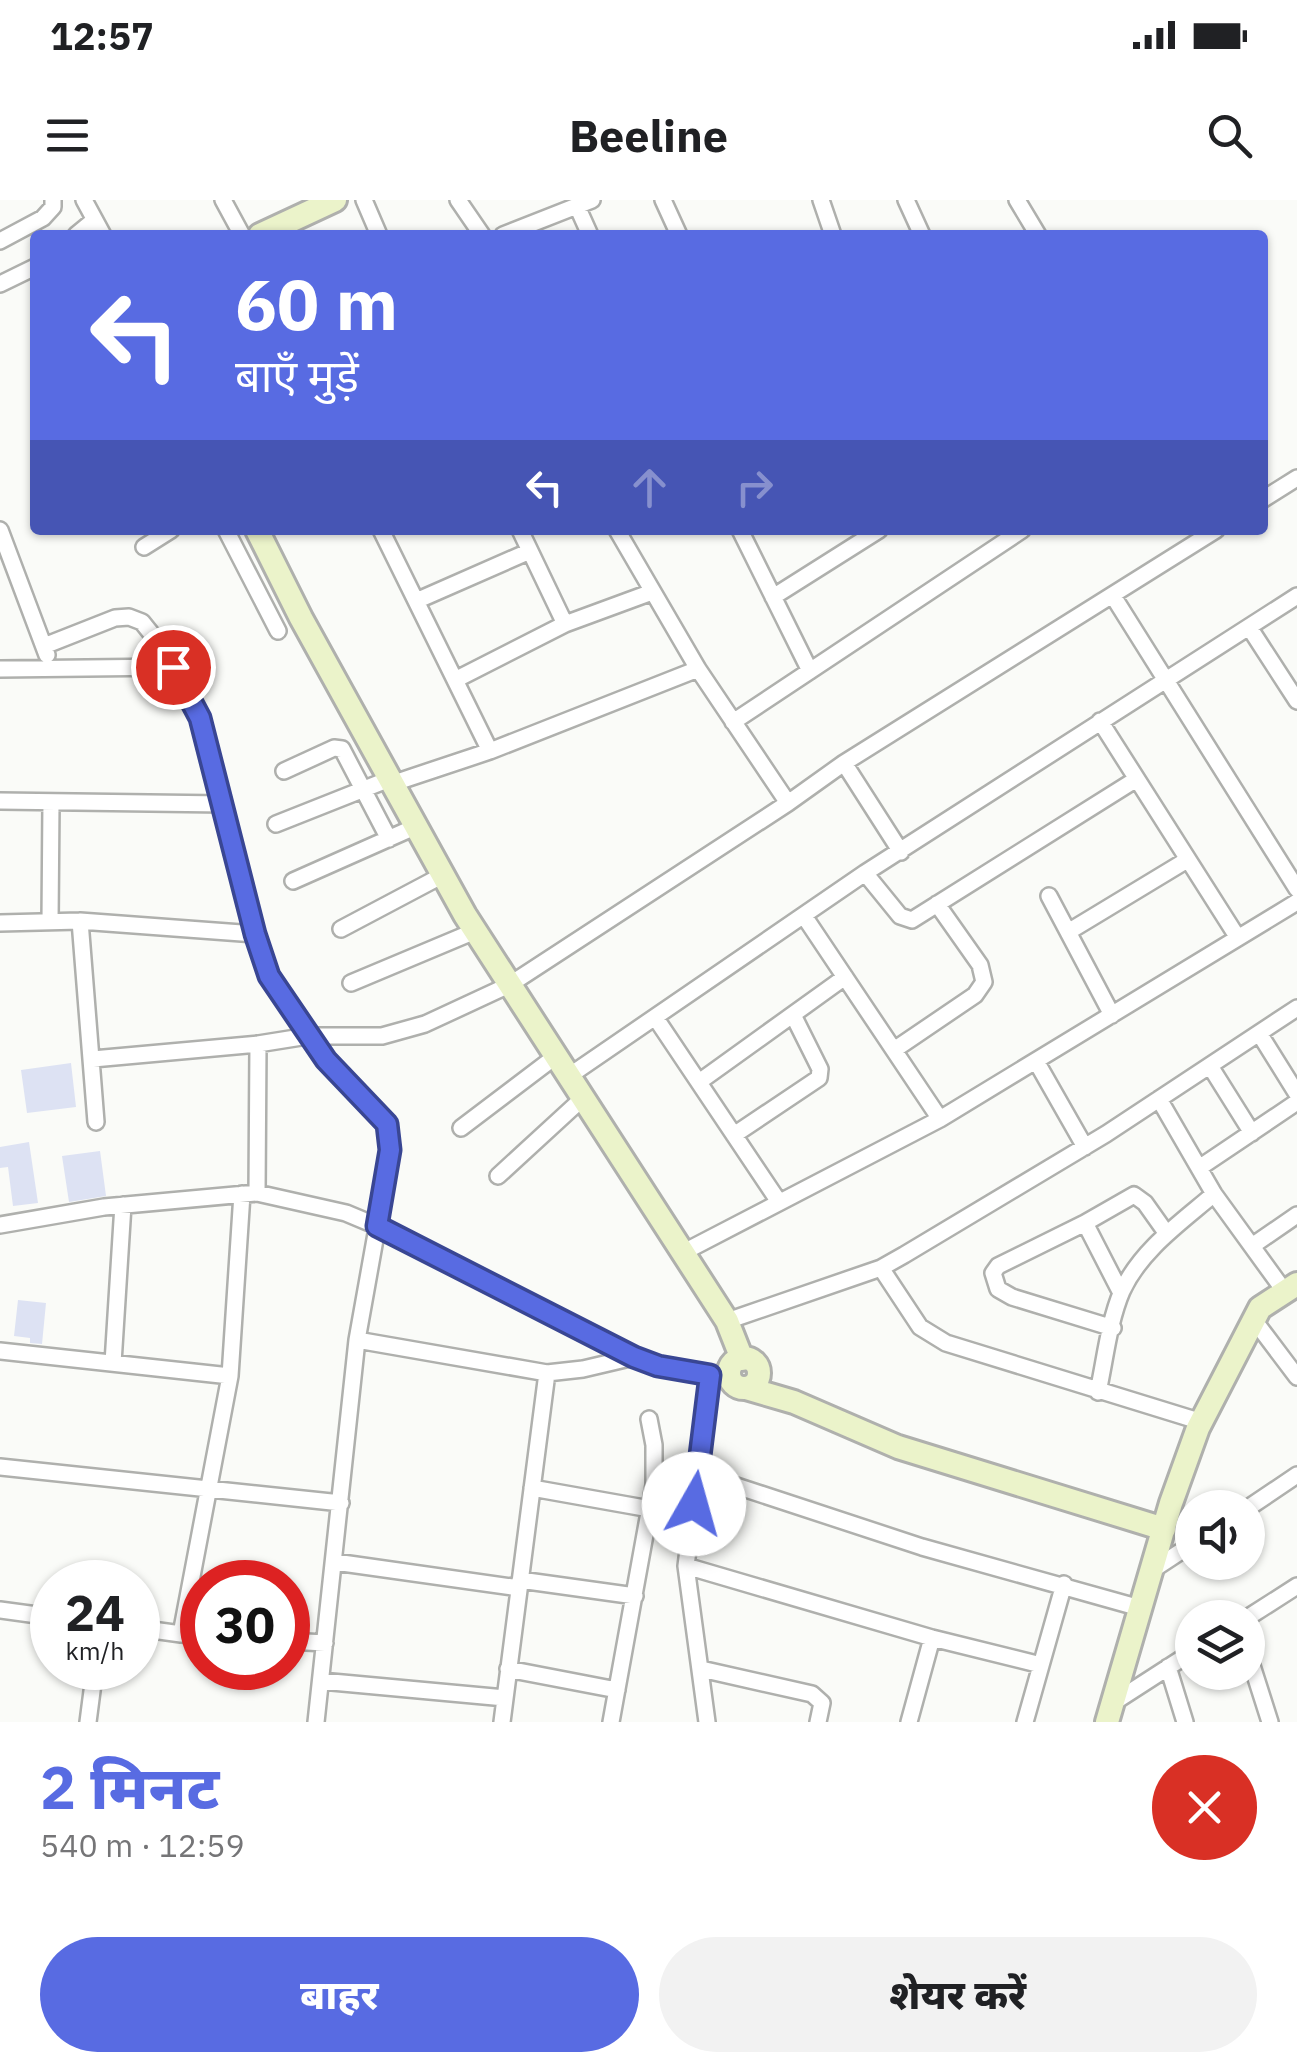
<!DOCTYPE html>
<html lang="hi">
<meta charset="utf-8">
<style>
body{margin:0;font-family:"IBM Plex Sans","Noto Sans Devanagari",sans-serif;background:#f2f2f2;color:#202124;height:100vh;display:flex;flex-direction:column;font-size:38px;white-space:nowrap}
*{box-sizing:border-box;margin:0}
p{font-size:32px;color:#757577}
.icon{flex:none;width:55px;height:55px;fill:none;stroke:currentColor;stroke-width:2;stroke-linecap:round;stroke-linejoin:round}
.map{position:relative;height:1522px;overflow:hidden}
.sheet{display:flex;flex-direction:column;background:#fff;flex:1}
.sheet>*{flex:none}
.hud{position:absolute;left:30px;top:30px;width:1238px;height:305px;border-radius:10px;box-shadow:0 2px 8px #0004;background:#586be2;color:#fff;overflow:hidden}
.tools{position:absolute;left:1175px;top:1290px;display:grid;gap:20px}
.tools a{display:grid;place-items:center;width:90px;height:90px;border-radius:50%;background:#fff;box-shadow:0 2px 8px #0004;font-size:50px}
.speed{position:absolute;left:30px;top:1360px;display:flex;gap:20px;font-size:50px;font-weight:700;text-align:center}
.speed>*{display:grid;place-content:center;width:130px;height:130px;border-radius:50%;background:#fff;box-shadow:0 2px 8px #0004;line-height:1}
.speed small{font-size:25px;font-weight:400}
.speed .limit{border:15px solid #d22;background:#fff;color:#111}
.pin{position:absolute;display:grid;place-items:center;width:85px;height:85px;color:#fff;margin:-42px;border:5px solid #fff;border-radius:50%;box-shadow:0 2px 10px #0007}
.me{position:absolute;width:110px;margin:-55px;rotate:7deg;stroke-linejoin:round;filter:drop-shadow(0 0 8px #0008)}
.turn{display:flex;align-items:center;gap:35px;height:210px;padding:0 40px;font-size:45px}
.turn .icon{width:130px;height:130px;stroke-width:2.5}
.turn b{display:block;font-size:70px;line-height:85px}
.lanes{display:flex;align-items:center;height:95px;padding:0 40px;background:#0003;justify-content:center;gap:50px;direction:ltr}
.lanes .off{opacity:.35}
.round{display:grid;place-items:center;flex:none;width:105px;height:105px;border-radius:52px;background:#f2f2f2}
.summary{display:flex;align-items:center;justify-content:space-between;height:170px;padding:0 40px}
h1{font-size:60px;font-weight:800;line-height:75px;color:#586be2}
.cta{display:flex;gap:20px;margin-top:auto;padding:20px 40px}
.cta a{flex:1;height:115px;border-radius:60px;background:#586be2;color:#fff;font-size:40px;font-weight:800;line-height:115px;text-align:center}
.cta a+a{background:#f2f2f2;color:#202124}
.status{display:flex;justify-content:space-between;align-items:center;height:70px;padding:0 50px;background:#fff;direction:ltr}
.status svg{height:28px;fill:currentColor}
header{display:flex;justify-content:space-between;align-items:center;height:130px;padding:0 40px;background:#fff;font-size:45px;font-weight:800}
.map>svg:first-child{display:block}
.building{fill:#dde2f3}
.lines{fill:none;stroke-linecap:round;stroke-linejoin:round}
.street-casing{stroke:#afb0ad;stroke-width:20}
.secondary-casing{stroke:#afb0ad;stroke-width:28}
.street{stroke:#fff;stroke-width:15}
.secondary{stroke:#ebf3ca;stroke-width:22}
.route-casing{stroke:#394693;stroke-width:25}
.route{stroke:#586be2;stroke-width:18}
</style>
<div class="status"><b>12:57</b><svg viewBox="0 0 49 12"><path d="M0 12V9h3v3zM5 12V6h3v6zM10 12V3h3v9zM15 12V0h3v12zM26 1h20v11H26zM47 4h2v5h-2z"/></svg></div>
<header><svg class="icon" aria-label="menu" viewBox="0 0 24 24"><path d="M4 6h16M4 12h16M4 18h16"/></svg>Beeline<svg class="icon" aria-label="search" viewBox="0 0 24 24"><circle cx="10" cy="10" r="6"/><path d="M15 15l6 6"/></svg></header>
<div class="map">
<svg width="1297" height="1522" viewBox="0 0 1297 1522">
<rect width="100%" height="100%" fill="#fafbf8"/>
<path class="building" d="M71,863L76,907L27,913L21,870Z
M29,942L38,1003L13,1006L8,967L0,968V947Z
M100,951L106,996L69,1002L62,956Z
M18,1100L46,1103L42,1144L30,1143V1138L14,1136Z"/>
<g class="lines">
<g class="street-casing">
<path id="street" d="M84,0L103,35
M223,0L242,35
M364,0L379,35
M458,0L482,35
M663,0L679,35
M821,0L833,35
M906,0L922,35
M1017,0L1038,35
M577,6L590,35
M76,35L93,21
M503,35L592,0
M0,41L43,18L53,7V0
M0,84L35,67
M1262,300L1297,278
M0,330L47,455
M226,330L278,431
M381,330L490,551
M520,330L565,424
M617,330L698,469L788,603
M740,330L810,471
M144,347L171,330
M1113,396L1297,689
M773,397L879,330
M416,401L530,351
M1249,427L1297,501
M44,446L115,418L129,417L142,422L154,437L181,479L200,518L255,734L269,776L326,860L387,924L391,950L357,1140L316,1522
M0,469L173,467
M455,480L565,424L652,392
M1100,521L1238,738
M733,522L1022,330
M844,563L901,652
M284,571L334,548L342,549L389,639
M394,583L490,551L698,469
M0,601L224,604
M276,624L392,578
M865,673L900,716L912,720L1135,580
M293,681L417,626
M1049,696L1112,815
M804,716L940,919
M80,721L96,922
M50,722L51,602
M0,723L80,721L255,734
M341,729L443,675
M1068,732L1187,660
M351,783L475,731
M655,817L779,1002
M1259,833L1297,894
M894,850L975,795L984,782L980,765L937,704
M93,859L258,844L308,836H382L425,824L509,785L788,603L844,563L1216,330
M1036,861L1085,947
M1210,866L1252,933
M569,876L865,673L1297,396
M699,882L845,777
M1159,899L1214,994L1285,1092
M461,928L556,856
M734,935L819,878L820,869L793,815
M1199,968L1297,902
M498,976L583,898
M257,993L258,844
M1085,1023L1121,1093
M0,1025L104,1007L257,993L346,1013L377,1026L634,1157C664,1169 697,1176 729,1173
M1252,1046L1297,1015
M682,1053L940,919L1297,702
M881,1068L920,1127L946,1143L1202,1222
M1254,1120L1297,1177
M727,1121L881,1068L904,1055L1106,934L1297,808
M1113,1128L1012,1097L998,1089L993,1073L998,1066L1085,1023L1134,995L1145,1003L1167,1034
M357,1140L547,1173L583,1169L634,1157
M0,1151L230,1176L242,994
M113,1163L123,1005
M1098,1192C1105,1160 1109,1121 1122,1091C1141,1050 1180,1023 1214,994
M0,1267L341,1303
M697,1273L922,1347L1140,1408
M532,1288L650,1309
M1248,1308L1297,1275
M335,1362L519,1388
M686,1366L932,1438L1041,1465
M1151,1371L1192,1344
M520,1380L635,1396
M0,1410L52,1417
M1247,1418L1297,1386
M138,1428L181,1434L230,1176
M181,1434L202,1435
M288,1441L325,1443
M1248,1453L1270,1522
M1168,1467L1185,1522
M508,1469L617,1490
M701,1469L812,1494L822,1503L818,1522
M321,1481L505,1498
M1113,1503L1192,1452
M88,1522L95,1468
M502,1522L547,1173
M611,1522L654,1285V1245L649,1219
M707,1522L686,1366L710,1175
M909,1522L932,1438
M1025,1522L1064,1384"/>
</g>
<g class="secondary-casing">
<path id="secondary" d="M260,35L335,0
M257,330L301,418L465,715L727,1121L742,1159
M729 1173a15 15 0 1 1 30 0a15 15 0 1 1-30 0Z
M746,1188L794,1202L898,1247L1164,1329
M1107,1522L1171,1303L1198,1228L1260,1108L1297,1084"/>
</g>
<use href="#street" class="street"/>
<use href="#secondary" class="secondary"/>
</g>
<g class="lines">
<g class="route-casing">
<path id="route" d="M173,467L200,518L255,734L269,776L326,860L387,924L390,950L377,1026L634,1157L658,1166L710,1175L694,1304"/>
</g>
<use href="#route" class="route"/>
</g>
</svg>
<div class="tools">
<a><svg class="icon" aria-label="sound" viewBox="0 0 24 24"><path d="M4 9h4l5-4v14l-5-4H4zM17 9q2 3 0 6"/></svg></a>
<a><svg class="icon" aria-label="layers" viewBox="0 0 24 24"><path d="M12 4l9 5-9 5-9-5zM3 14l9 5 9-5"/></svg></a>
</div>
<div class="speed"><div>24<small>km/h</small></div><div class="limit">30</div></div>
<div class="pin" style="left:173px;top:467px;background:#d93025"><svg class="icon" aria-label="arrive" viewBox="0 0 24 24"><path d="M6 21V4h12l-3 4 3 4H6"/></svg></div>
<svg class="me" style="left:694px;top:1304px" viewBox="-20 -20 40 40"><circle r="19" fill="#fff"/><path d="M0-13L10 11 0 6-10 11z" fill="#586be2"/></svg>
<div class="hud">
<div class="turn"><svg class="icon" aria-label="left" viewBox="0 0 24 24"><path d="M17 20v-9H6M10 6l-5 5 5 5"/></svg><div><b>60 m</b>बाएँ मुड़ें</div></div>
<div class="lanes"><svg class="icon" aria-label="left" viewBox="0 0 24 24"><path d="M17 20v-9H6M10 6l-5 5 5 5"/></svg><svg class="icon off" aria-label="ahead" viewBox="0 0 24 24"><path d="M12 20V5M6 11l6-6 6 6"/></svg><svg class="icon off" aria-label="right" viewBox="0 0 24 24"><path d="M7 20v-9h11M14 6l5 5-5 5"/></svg></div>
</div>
</div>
<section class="sheet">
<div class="summary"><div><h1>2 मिनट</h1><p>540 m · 12:59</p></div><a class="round" style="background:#d93025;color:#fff"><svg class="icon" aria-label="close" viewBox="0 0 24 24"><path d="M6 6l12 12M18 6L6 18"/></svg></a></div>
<div class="cta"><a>बाहर</a><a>शेयर करें</a></div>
</section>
